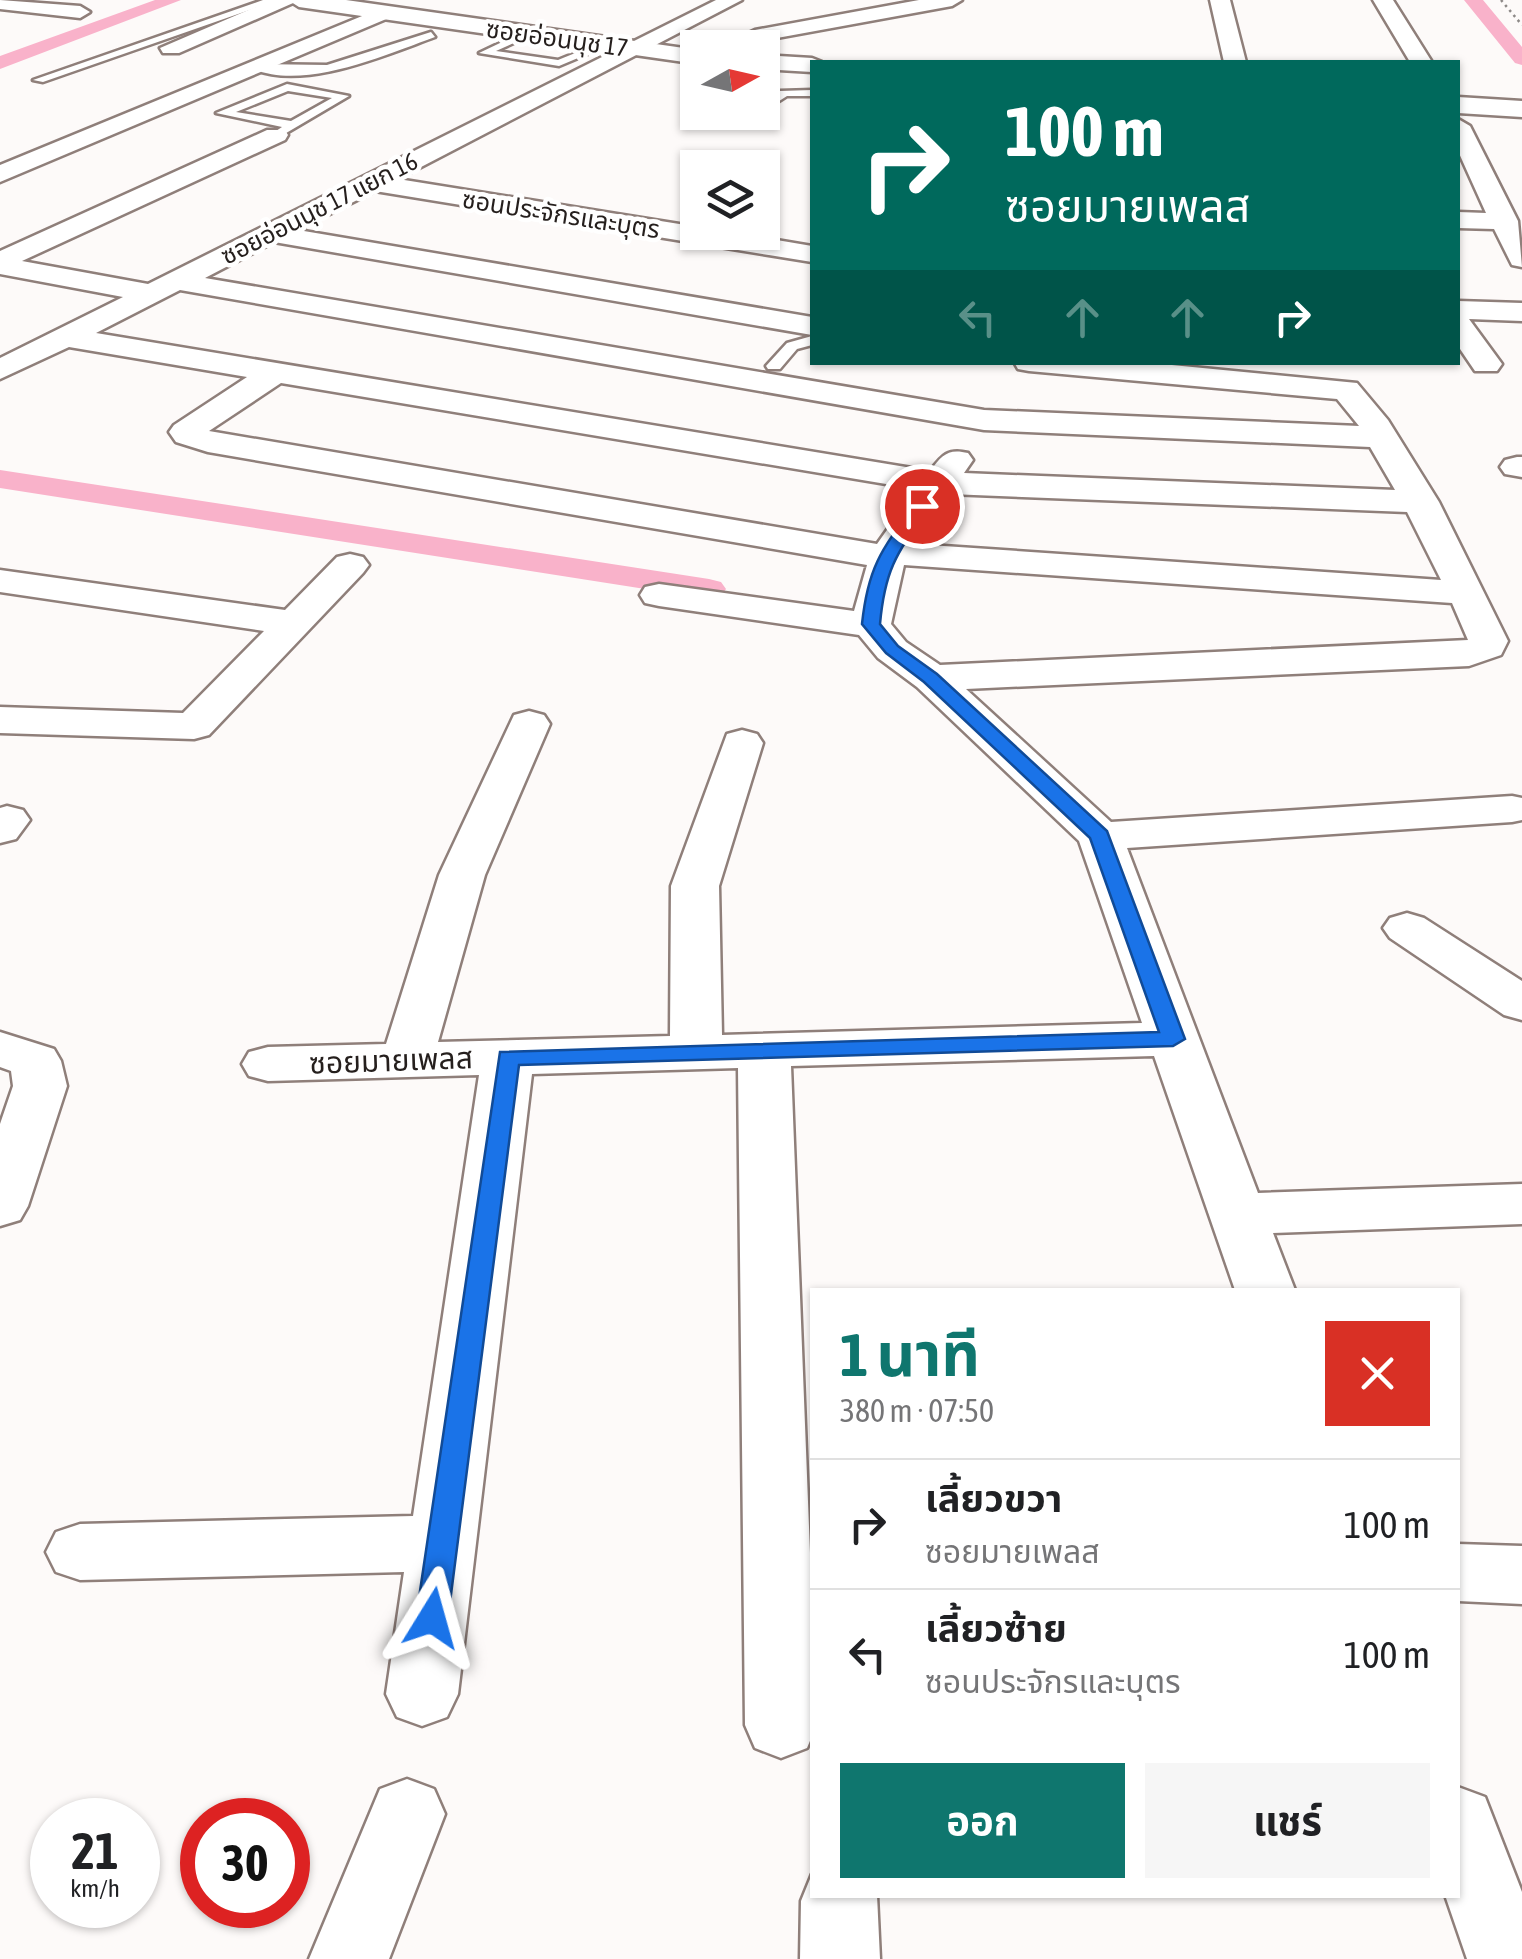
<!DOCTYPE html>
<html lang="th">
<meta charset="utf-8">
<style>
body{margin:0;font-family:"Asap Condensed","Noto Sans Thai",sans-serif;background:#f6f6f6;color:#202124;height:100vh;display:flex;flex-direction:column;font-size:38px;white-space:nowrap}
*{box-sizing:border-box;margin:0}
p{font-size:32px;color:#757577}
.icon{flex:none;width:55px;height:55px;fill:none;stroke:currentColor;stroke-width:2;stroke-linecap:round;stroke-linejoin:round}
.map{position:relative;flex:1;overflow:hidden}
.panel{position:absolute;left:810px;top:1288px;width:650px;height:610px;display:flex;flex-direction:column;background:#fff;border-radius:0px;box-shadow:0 2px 8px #0004}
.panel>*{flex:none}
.top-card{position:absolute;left:810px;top:60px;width:650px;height:305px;border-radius:0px;box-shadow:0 2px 8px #0004;background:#00695c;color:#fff;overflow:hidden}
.needle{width:65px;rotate:82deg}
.fabs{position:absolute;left:680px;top:30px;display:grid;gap:20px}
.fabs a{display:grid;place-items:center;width:100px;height:100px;border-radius:0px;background:#fff;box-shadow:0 2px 8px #0004;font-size:50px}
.speed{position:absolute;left:30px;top:1798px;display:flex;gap:20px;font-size:50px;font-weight:700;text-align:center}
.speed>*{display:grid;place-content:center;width:130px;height:130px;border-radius:50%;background:#fff;box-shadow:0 2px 8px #0004;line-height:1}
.speed small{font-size:25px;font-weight:400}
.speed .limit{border:15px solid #d22;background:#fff;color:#111}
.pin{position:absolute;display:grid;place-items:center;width:85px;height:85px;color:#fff;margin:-42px;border:5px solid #fff;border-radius:50%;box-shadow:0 2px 10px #0007}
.me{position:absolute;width:110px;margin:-55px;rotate:8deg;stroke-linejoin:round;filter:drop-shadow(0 0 8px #0008)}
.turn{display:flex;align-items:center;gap:35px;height:210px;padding:0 30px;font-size:45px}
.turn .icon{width:130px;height:130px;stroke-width:2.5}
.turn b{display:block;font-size:70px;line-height:85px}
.lanes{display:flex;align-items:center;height:95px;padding:0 30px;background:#0003;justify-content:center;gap:50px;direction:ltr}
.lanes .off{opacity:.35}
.round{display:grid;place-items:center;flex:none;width:105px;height:105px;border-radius:0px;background:#f6f6f6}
.headline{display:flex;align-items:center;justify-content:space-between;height:170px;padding:0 30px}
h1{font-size:60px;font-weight:700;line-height:75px;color:#0f766e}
.cta{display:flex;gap:20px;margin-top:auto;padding:20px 30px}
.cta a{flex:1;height:115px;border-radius:0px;background:#0f766e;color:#fff;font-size:40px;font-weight:700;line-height:115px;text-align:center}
.cta a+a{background:#f6f6f6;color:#202124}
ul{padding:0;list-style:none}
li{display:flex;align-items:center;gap:30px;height:130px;padding:0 30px;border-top:2px solid #e0e0e0}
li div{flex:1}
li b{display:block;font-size:38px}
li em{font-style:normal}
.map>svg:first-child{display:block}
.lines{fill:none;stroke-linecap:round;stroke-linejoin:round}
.canal{fill:#f9b2ca;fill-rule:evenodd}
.service-casing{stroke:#8f7f7a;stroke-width:5}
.minor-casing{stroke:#8f7f7a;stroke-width:5}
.tertiary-casing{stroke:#8f7f7a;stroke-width:5}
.path{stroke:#8d8987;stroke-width:2.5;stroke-dasharray:2.5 4;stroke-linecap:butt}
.service{fill:#fff;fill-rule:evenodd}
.minor{fill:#fff;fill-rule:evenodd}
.tertiary{fill:#fff;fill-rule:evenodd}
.route{fill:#1a73e8;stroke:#114b97;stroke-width:2.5}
.labels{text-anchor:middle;stroke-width:9;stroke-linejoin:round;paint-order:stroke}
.far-street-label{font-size:25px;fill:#251f1d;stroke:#fff}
.street-label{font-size:30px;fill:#251f1d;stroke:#fff}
</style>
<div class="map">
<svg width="1522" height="1959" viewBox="0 0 1522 1959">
<rect width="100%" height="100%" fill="#fdfaf9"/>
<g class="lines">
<path class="canal" d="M155,0H181L0,69V56Z
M1464,0H1483L1522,47V65L1515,63Z
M0,470L709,579L721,582L726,589L721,596L709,599L0,488Z"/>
<g class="service-casing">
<path id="service" d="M263,0H278L43,82L33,80Z
M525,31L529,36L496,51L558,60L600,43L609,45L559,66L479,53Z
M431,32L435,37C385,55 300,93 249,67L255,64L327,65Z
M287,84L349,96L276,139L270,135L282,127L216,113ZM288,91L332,98L291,121L236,112Z
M812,90V96H787L762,112V103L780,91Z
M812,336V345L797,349L780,369H768L766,366L787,343Z"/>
</g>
<g class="minor-casing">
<path id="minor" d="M0,0L80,6L90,12L80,18L0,9Z
M272,0H300L179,53H163L160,48Z
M716,0H742L398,179L698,227V232H730L812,246V262L375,191L298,230L812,317V335L274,242L205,278L984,410L1359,426L1337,399L1029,371L1018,369L1014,362H1141L1357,383L1388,420L1439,502L1508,641L1501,655L1469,666L966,689L1111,822L1512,796L1522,798V820L1512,822L1127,848L1258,1193L1522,1184V1224L1273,1233L1295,1290H1235L1154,1056L791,1066L812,1604V1736L807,1748L781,1758L755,1748L745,1725L738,1068L532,1074L458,1694L447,1717L422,1726L397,1717L386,1694L404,1572L80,1580L56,1572L46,1552L56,1532L80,1524L413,1516L479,1075L268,1081L249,1076L242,1064L249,1052L268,1047L386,1044L439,875L514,715L529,711L544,715L550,724L485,875L438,1042L670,1036L671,886L727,734L742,730L757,734L763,743L719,886L722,1035L1142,1023L1079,841L917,687L878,658L859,635L659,606L645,603L640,595L645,587L659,584L854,611L867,565L208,452L176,442L169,432L174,425L247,377L69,347L0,379V358L123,297L0,274V251L267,130H285L288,135L285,140L22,261L148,284ZM180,290L984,430L1370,447L1395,490L964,473L973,460L968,453C948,448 942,455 930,471L96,333ZM281,383L916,489L877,544L209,431ZM949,494L1407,512L1441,580L914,544ZM904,565L1452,603L1468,640L940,665L906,642L891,624Z
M919,0H962L952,6L760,41L746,48H716L755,30Z
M1210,0H1230L1246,62H1224Z
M1373,0H1393L1432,62H1410Z
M384,7L394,13L391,17L0,182V165Z
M1458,119L1470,126L1518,221L1522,267L1512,265L1494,229L1458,228V212L1486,213L1458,151Z
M1458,301L1522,303V321L1469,319L1502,364L1497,371H1475L1458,346Z
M1517,457H1522V477L1505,474L1500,467L1505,460Z
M350,554L363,557L369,565L363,573L209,735L194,739L0,733V707L183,713L264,631L0,592V570L285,610L337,557Z
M7,806L23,810L30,820L16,839L0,843V808Z
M1407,913L1424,918L1522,981V1020L1504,1015L1390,938L1383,928L1390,918Z
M0,1032L54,1049L61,1061L67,1086L28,1206L20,1220L0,1226V1124L13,1086L11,1071L0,1067Z
M1458,1544L1522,1546V1604L1458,1601Z
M407,1779L434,1789L445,1814L389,1959H309L380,1789Z
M1458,1787L1485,1797L1522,1892V1959H1467L1445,1895H1458Z
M812,1874V1895H877L880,1959H800L801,1901Z"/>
</g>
<g class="tertiary-casing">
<path id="tertiary" d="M288,0H346L698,50V64L299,7Z
M762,55L812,58L822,62H812V72L762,69Z
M1458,97L1522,101V117L1458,113Z"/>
</g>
<path class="path" d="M1501,0L1522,25"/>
<use href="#service" class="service"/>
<use href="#minor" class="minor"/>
<use href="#tertiary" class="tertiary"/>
</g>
<path class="route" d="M916,503L930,506C898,552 885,567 880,624L898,646L937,674L1107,831L1185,1039L1173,1046L519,1065L448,1618L443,1628L432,1632L421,1628L416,1618L500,1052L1159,1032L1090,838L924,682L886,653L862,624C868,566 882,549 916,503Z"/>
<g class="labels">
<g class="far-street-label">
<text transform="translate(557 38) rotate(8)" y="9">ซอยอ่อนนุช 17</text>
<text transform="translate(319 208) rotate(-27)" y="9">ซอยอ่อนนุช 17 แยก 16</text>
<text transform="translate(561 214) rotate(9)" y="9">ซอนประจักรและบุตร</text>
</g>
<g class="street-label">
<text transform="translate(391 1061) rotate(-2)" y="10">ซอยมายเพลส</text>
</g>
</g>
</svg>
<div class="fabs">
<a><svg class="needle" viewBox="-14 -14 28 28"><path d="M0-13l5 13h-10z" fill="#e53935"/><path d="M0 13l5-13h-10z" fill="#757577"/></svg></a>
<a><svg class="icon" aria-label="layers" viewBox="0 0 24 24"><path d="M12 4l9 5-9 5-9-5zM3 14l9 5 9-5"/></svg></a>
</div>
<div class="speed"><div>21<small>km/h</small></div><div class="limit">30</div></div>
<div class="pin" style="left:922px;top:506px;background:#d93025"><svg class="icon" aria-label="arrive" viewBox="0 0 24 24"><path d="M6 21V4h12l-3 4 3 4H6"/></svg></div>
<svg class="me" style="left:432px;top:1618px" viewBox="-20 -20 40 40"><path d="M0-17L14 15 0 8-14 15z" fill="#1a73e8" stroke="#fff" stroke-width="4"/></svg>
<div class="top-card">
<div class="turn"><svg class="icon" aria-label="right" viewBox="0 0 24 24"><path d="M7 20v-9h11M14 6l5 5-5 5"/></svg><div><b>100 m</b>ซอยมายเพลส</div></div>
<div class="lanes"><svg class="icon off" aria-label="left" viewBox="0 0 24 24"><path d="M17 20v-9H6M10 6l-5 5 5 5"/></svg><svg class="icon off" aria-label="ahead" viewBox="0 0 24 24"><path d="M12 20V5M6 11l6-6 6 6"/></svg><svg class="icon off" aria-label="ahead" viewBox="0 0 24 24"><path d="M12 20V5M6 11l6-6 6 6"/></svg><svg class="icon" aria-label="right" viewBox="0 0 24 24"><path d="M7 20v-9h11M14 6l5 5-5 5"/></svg></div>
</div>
<section class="panel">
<div class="headline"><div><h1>1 นาที</h1><p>380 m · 07:50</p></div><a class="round" style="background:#d93025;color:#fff"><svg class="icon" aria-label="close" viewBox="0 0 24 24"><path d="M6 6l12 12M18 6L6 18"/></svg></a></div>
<ul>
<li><svg class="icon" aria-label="right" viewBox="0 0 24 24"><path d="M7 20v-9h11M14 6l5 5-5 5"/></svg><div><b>เลี้ยวขวา</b><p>ซอยมายเพลส</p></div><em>100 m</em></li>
<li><svg class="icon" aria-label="left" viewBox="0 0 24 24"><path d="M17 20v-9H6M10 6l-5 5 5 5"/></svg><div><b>เลี้ยวซ้าย</b><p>ซอนประจักรและบุตร</p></div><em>100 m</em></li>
</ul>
<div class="cta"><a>ออก</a><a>แชร์</a></div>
</section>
</div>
